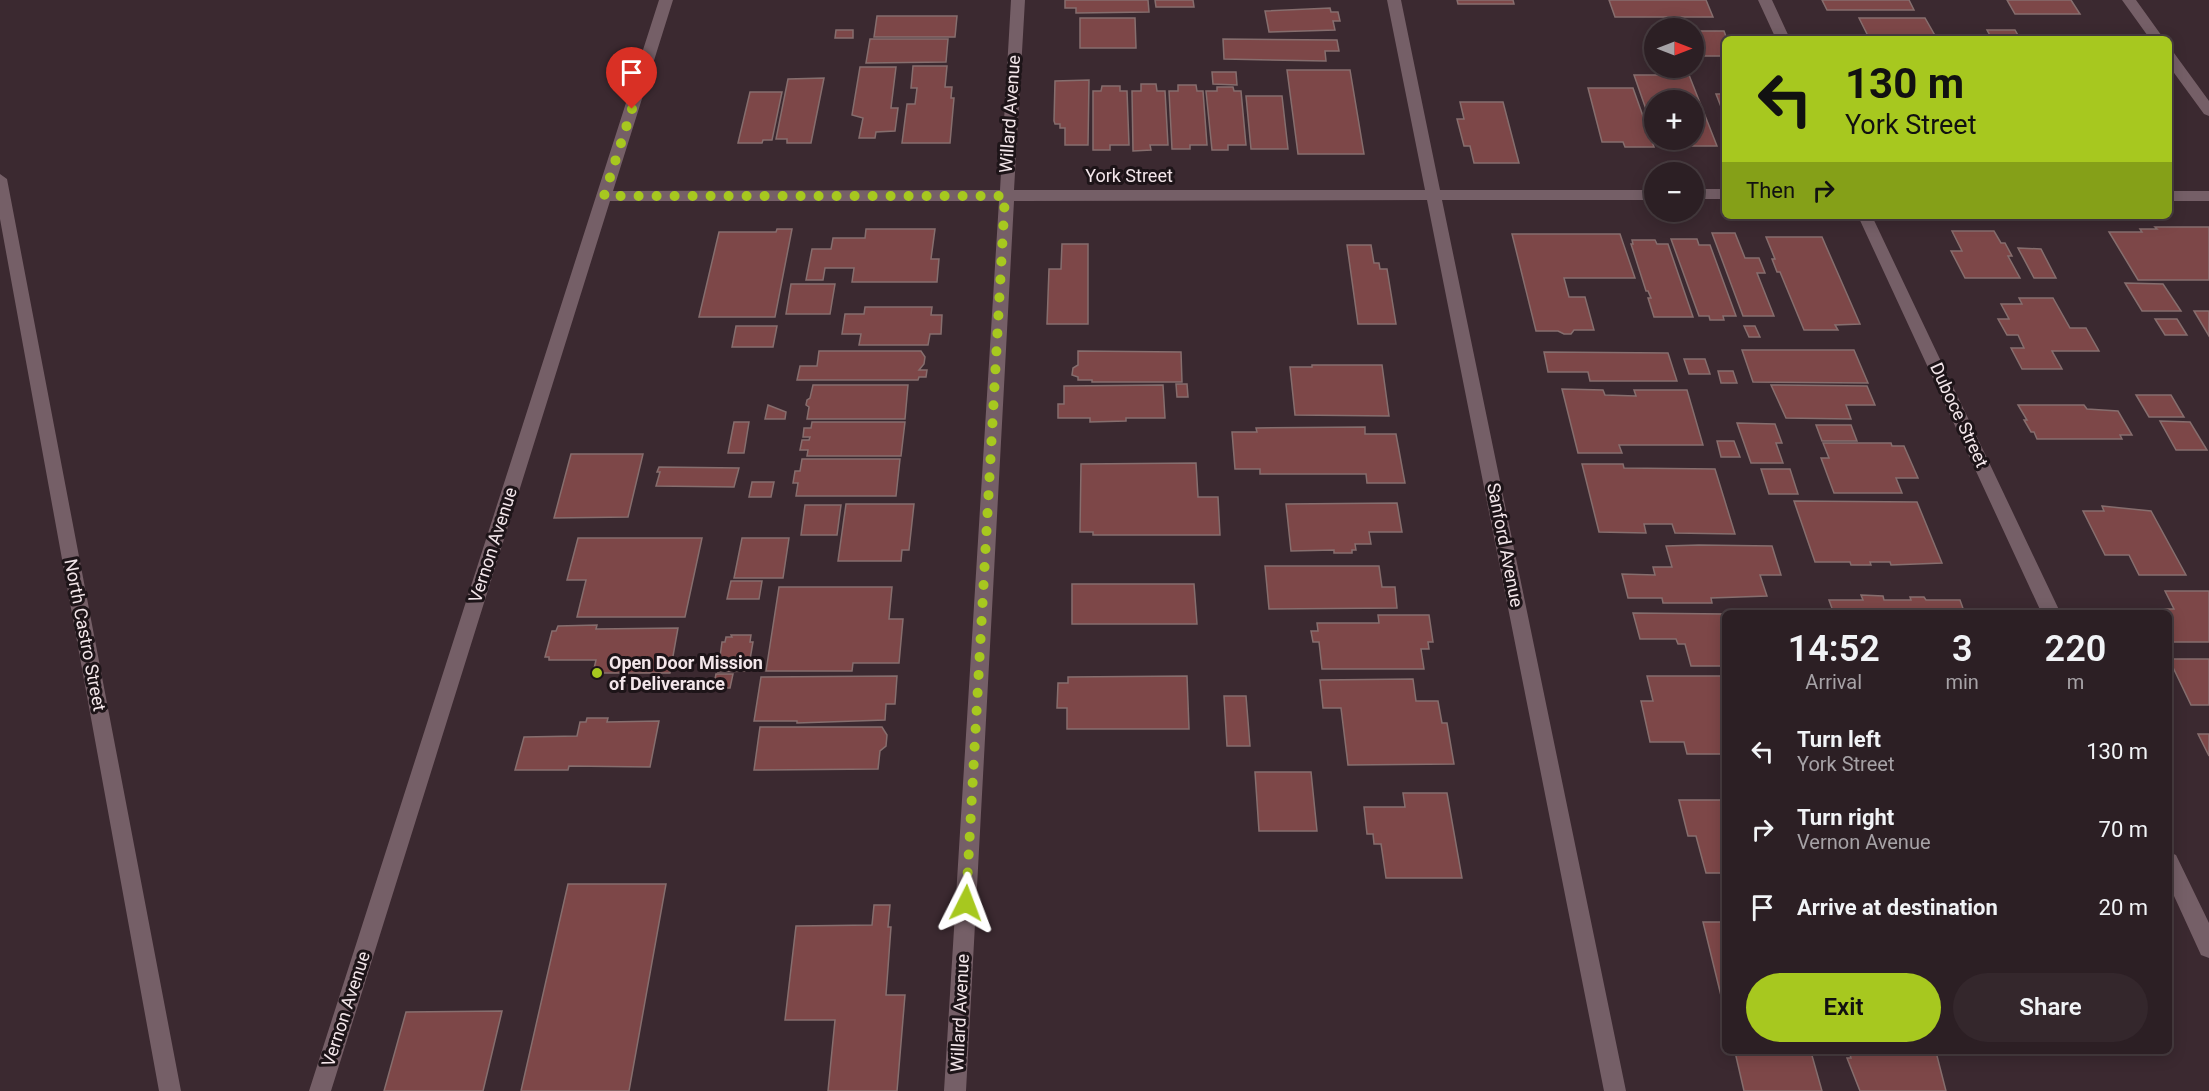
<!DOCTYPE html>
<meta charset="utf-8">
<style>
body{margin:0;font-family:Roboto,sans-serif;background:#34272c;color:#f1f3f6;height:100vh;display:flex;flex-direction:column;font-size:22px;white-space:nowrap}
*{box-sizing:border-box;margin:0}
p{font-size:20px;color:#a6a2a6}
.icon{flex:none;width:33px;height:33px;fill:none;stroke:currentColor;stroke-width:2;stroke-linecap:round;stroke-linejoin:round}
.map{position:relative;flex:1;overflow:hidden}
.details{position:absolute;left:1722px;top:610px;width:450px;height:444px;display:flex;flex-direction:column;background:#2c1f24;border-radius:9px;box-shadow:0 3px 15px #0003,0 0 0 2px #483d41}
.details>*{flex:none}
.top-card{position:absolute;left:1722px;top:36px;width:450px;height:183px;border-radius:9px;box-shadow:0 3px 15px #0003,0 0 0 2px #483d41;background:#a7c81f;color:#111;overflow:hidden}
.needle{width:39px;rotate:90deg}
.buttons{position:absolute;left:1644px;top:18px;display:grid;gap:12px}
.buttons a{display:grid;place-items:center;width:60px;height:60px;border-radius:50%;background:#2c1f24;box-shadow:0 3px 15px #0003,0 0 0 2px #483d41;font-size:30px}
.pin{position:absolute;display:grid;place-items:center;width:51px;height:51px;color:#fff;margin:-62px -26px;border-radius:50% 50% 50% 0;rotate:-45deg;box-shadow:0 0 6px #0007}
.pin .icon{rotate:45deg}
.me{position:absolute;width:66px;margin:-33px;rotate:3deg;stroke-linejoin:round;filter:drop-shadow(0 0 4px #0008)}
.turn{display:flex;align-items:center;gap:21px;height:126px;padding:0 24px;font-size:27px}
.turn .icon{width:78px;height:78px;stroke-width:2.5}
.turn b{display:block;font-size:42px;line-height:51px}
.then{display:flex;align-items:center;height:57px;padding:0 24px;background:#0003;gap:12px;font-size:22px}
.eta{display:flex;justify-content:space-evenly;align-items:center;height:102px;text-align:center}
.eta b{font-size:36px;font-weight:600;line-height:42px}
.action{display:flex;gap:12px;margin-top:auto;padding:12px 24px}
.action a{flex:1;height:69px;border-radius:36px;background:#a7c81f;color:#111;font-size:24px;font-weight:600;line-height:69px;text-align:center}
.action a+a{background:#34272c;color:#f1f3f6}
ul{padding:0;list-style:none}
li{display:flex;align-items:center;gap:18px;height:78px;padding:0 24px}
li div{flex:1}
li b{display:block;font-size:22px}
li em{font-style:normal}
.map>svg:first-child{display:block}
.building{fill:#7d4748;stroke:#866e6e;stroke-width:1.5}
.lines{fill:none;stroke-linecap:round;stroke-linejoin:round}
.minor{fill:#755f67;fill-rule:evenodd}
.route{stroke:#a7c81f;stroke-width:10;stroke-dasharray:0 18}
.poi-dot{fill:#a7c81f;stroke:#1d1418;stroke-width:2}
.labels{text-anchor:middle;stroke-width:6;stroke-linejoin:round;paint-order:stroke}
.street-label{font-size:18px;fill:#f3e6ea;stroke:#1d1418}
.poi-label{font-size:18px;font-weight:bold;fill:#f3e6ea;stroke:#1d1418;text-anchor:start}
</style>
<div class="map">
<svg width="2209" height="1091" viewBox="0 0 2209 1091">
<rect width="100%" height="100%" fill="#3b2930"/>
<path class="building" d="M1065,0H1148L1149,12L1076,13V8H1065Z
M1155,0H1193L1194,7H1156Z
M1457,0H1513L1514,4H1458Z
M1609,0H1706L1713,17H1615Z
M1822,0H1909L1914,10H1827Z
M2007,0H2071L2080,14H2015Z
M1330,8L1331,12H1338L1340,21H1333L1335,30L1269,32L1265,11Z
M877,16H957L955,37H874Z
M1080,18H1135L1136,48H1080Z
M1859,18H1925L1937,39H1847L1845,36H1868Z
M836,30H853V38H835Z
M1987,30H2015L2019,37H2045L2047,39H1992Z
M1694,31H1724L1727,39H1732H1725V56H1697L1694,49Z
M870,39H948L946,62L866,63Z
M1223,39L1337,40L1339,51H1325L1326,61L1224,59Z
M913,66H947L945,87H952L951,98H954L950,143H902L907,104H915L917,88H911Z
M860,67H896L891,108H898L895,131L876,132L875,138H859L863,118L852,115Z
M1287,70H1350L1364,154H1298Z
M1212,72H1236L1237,85L1213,84Z
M1634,75H1689L1717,146H1660L1657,140H1694V100H1654V132Z
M824,78L811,143H787V139H776L788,79Z
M1089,80L1088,145H1065V128H1060V124H1055L1054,121L1055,81Z
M1141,84H1156L1157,91H1165L1168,145H1150L1151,150L1133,151L1132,91H1141Z
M1178,85H1196L1197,91H1203L1207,145H1190V149H1172L1169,91H1178Z
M1102,86H1120V91H1127L1129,145H1110V150H1093V91H1101Z
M1217,87H1233L1234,91H1241L1246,145H1228V150H1212L1206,91H1217Z
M1588,88H1633L1654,147H1625L1623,142H1602Z
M750,92H782L772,140H763L762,143H738Z
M1716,94H1725V117Z
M1246,96H1282L1288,149H1251Z
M1460,102H1503L1519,163H1474L1470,146H1464L1457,119H1464Z
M2155,227H2209V280H2138L2109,232H2142L2140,229H2157Z
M777,229H792L775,317H699L719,232H776Z
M866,229H935L931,259H939L937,282H852L854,268H825L823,280H806L812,249H831L833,238H865Z
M1952,231H1994L2001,243H2005L2012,256H2008L2020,278H1965L1951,251H1962Z
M1712,233H1735L1745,258H1759L1765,273H1757L1774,316H1743Z
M1512,234H1620L1635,278H1564L1569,297H1585L1594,330H1574L1571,334H1564L1558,331H1536Z
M1766,237H1822L1860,324L1835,325L1838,330H1804L1780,272H1777L1772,259H1775Z
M1671,239H1697L1699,245H1710L1736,316H1723L1724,320H1710L1709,316H1699Z
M1632,240H1655L1657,244H1668L1693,317H1654L1648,298H1651L1648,291H1646L1631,244H1633Z
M1062,244H1088V324H1047L1049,269H1061Z
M1347,245H1371L1374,263H1379L1380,269H1387L1396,324H1358Z
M2018,248L2041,249L2056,278H2034Z
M2125,283L2163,284L2181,311H2142Z
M791,284H835L830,314H786Z
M2019,298H2053L2070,328H2086L2099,351H2052L2062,369H2022L2011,348H2024L2018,335H2007L1998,319H2009L2001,304H2022Z
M865,307H932L931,315H942L941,334H930L928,345H859L861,334H842L845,314H864Z
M2194,311H2209V336Z
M2155,319H2177L2187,335H2165Z
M736,326H777L773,347H732Z
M1744,326H1755L1760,337H1749Z
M1742,350H1854L1868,383L1753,382Z
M819,351H921L925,357L924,364L919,370H927L926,377H919L918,380H797L800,366H817Z
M1078,351L1181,352L1182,382H1092V380H1078V377L1072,375L1073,368L1078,365Z
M1544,352L1668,353L1677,381H1590L1588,372H1548Z
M1684,359H1705L1710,374H1689Z
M1312,365H1382L1389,416L1295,415L1290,367H1312Z
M1718,371H1733L1737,383H1721Z
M1176,384H1187L1188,397H1177Z
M813,385H908L905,419H807L809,407L806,405L807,400L810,398Z
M1163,385L1165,418H1126V421L1090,422V418H1058V404H1064V386Z
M1771,385L1867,386L1875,405H1846L1851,419L1786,418Z
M1562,389L1603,390L1605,395L1636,396L1634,390H1687L1703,445H1619L1622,453H1578Z
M2136,395H2171L2184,417H2149Z
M768,405L786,412L785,419H765Z
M2018,405H2084L2087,409L2118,411L2132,435H2120L2122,439H2037L2034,432H2031L2024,420H2027Z
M2160,421L2190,422L2207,450H2176Z
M734,422H749L744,453H728Z
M812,422H905L901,456H807L808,450H800L802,440H809L810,437H803L804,428H811Z
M1737,423L1775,424L1782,443H1776L1783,463H1751Z
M1816,425H1851L1857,441H1822Z
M1365,427V434H1396L1405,483H1367L1366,474H1260V469H1235L1232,432H1257L1256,428Z
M1717,441H1734L1740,457H1721Z
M1823,443H1891L1892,446H1904L1918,478H1896L1902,493H1834L1821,458H1829Z
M571,454H643L628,517L554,518Z
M802,459H900L896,496H796L798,483H793L795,471H800Z
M1196,463L1198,497H1218L1220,535H1093V532H1080L1081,464Z
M1582,464H1623L1624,468L1715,469L1735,534L1675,533L1672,524H1644L1646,533L1599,532Z
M659,467L739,468L734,487L656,486L660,472H657Z
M1761,469H1790L1798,494H1769Z
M752,482H774L771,497H749Z
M1794,501L1917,502L1942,563L1891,565L1890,562H1870L1871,565H1851L1850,562H1815Z
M1397,503L1402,532H1369L1371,544H1355L1356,550H1352V553H1334V550L1291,551L1286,504Z
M846,504H914L909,550H902L901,561H838Z
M805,505H841L837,535H801Z
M2102,506L2151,511L2186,575H2139L2129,555H2105L2083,511H2104Z
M578,538H702L685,617H577L586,580H567Z
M742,538H789L783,578H734Z
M1699,545L1772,546L1781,575H1760L1767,596L1711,598L1712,603H1663L1662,598H1628L1622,574L1655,575L1653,567H1672L1666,546Z
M1265,566H1379L1382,587H1395L1397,608L1269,609Z
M731,581H762L759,599H727Z
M1072,584H1194L1197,624H1072Z
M779,587H892L889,619H903L899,663H853L852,671H766Z
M2165,591H2209V642H2169V614H2146L2144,609H2174Z
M1861,595L1883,596L1884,600H1911L1910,597H1924L1926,600H1960L1965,614H1834L1829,600H1863Z
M1633,613L1725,614V666H1691L1685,644H1678L1676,639H1640Z
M1378,615H1429L1433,642H1428L1429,649H1421L1424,669H1322L1319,642H1313L1311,631H1318L1317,623H1379Z
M597,625L596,629L678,628L670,673H593L596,660H549V657H545L552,631H556L558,626Z
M731,635H751L750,642H753L748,671L718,672L722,642H725L726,637H732Z
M2169,659H2209V705H2191Z
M716,674H733L730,688H713Z
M897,676L895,704H886L885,720L797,723V721H754L761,677Z
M1187,676L1189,729H1067V708H1057L1058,683H1068V677Z
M1647,676H1725V742H1722L1725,754H1687L1684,742H1650L1641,701H1653Z
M1413,679L1416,701H1438L1442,723H1447L1454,764L1348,765L1341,708H1323L1320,680Z
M1224,696H1246L1250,746H1227Z
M587,718H608L607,722L659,721L650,767L569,766L568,770H515L524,737L577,736L580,722H586Z
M760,727H882L887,735L886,746L880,751L878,769L754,770Z
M2198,734H2209V756Z
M1255,772H1311L1317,831H1259Z
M1403,793H1447L1462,878H1386L1381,844H1374L1373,834H1367L1364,807H1405Z
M1679,800H1725V873H1706L1696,836H1688Z
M568,884H666L629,1091H521Z
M874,905H890L888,927H891L886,995H905L897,1091H828L835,1020H785L796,926L872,925Z
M1703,922H1725V1012Z
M502,1011L483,1091H384L406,1012Z
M1735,1052H1811L1822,1091H1744Z
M1849,1052H1936L1946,1091H1860L1847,1058H1851Z"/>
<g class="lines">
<path class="minor" d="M659,0H673L613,191L1000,190L1011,0H1025L1014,190H1425L1387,0H1401L1440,190H1654V200H1442L1626,1091H1604L1427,200L1014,201L966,1091H944L999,201H610L331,1091H309Z
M1758,0H1772L1790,39H1776Z
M2122,0H2136L2164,39H2150Z
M2169,52L2174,53L2209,101V116L2204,114L2169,66Z
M0,174L7,179L181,1091H159L0,219Z
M1694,189H1725V199H1694Z
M2169,191H2209V201H2169Z
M1858,216H1872L2061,614H2042Z
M2169,852L2176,855L2209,923V958L2201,955L2169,885Z"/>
</g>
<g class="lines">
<path class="route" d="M632,109L604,196H1005L966,903"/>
</g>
<circle class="poi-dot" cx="597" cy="673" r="6"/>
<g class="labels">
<g class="street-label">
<text transform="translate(1010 114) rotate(-86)" y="6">Willard Avenue</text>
<text x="1129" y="182">York Street</text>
<text transform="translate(1959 415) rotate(65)" y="6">Duboce Street</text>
<text transform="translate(493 545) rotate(-72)" y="6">Vernon Avenue</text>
<text transform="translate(1505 545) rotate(79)" y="6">Sanford Avenue</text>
<text transform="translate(85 635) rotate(79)" y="6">North Castro Street</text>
<text transform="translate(346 1009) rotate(-72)" y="6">Vernon Avenue</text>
<text transform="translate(960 1013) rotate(-87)" y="6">Willard Avenue</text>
</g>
<g class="poi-label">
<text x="609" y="669">Open Door Mission<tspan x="609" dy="21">of Deliverance</tspan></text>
</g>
</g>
</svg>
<div class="buttons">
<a><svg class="needle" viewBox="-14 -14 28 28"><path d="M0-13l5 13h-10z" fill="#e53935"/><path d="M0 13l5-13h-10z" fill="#a6a2a6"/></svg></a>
<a>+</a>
<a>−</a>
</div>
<div class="pin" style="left:632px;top:109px;background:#d93025"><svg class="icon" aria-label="arrive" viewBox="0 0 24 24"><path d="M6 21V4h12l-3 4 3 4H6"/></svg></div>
<svg class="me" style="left:966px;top:903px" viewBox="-20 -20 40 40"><path d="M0-17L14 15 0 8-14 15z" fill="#a7c81f" stroke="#fff" stroke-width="4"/></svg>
<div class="top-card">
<div class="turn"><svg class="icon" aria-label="left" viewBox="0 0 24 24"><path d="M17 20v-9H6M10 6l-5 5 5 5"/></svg><div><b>130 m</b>York Street</div></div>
<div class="then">Then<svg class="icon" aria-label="right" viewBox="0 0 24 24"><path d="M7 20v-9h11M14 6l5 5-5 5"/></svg></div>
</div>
<section class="details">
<div class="eta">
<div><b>14:52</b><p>Arrival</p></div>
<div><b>3</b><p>min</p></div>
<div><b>220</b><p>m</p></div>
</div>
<ul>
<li><svg class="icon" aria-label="left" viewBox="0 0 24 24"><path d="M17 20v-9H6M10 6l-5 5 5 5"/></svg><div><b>Turn left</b><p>York Street</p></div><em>130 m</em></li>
<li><svg class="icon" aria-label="right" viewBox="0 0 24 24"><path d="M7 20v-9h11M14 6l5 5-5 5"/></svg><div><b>Turn right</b><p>Vernon Avenue</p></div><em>70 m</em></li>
<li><svg class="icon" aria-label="arrive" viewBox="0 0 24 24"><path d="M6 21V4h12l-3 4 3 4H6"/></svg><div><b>Arrive at destination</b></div><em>20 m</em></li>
</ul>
<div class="action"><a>Exit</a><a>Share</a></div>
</section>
</div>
